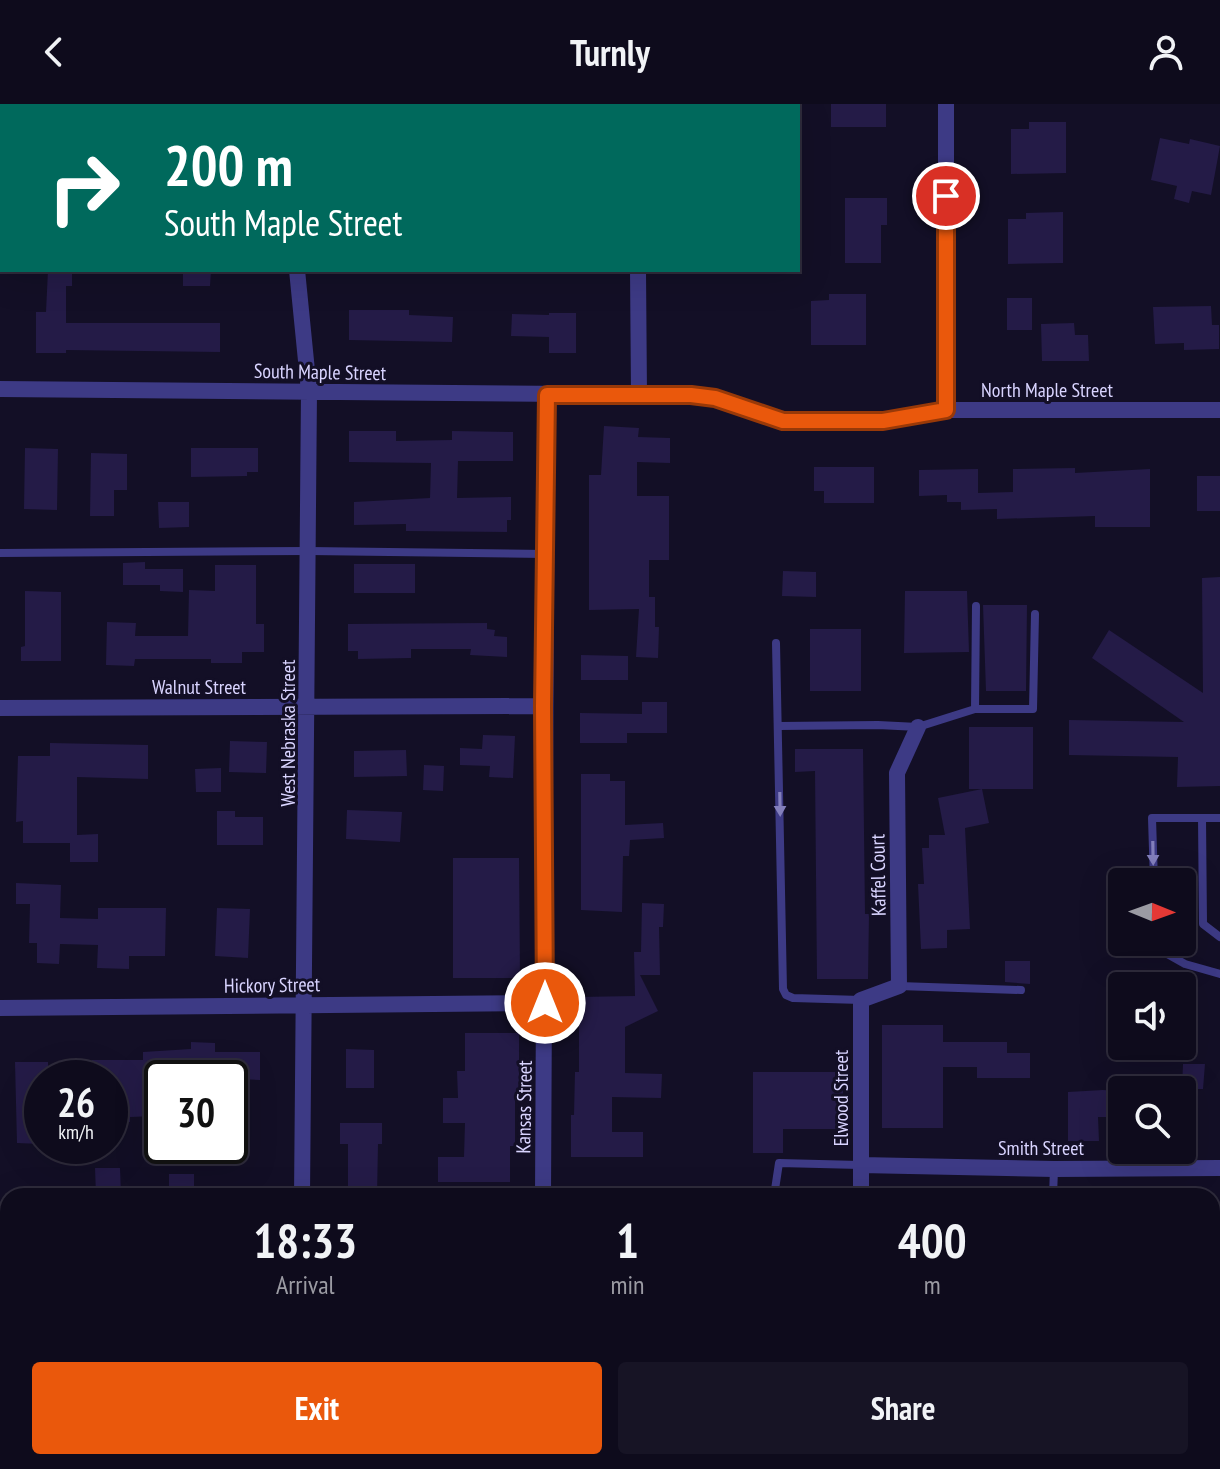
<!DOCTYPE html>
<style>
body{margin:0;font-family:"PT Sans Narrow",sans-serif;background:#171425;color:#f1f3f6;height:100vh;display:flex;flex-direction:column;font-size:30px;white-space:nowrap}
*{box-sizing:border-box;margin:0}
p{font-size:26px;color:#9b9ba3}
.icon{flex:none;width:44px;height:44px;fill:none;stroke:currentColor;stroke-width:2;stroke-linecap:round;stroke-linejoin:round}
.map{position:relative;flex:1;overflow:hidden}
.details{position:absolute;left:0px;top:1084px;width:1220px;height:282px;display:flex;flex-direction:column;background:#0e0b1c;border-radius:24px 24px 0 0;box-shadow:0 8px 32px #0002,0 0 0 2px #2e2b3b}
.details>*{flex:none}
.hud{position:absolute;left:0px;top:0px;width:800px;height:168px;box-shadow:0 8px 32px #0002,0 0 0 2px #2e2b3b;background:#00695c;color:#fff;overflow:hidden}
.needle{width:52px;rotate:91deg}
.controls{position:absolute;left:1108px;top:764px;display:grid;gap:16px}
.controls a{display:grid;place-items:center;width:88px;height:88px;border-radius:8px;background:#0e0b1c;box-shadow:0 8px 32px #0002,0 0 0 2px #2e2b3b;font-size:40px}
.speed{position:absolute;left:24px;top:956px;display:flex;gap:16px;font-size:40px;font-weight:700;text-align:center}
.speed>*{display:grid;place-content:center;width:104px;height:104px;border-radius:50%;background:#0e0b1c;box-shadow:0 8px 32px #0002,0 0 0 2px #2e2b3b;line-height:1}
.speed small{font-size:20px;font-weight:400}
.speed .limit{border:4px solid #111;border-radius:12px;background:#fff;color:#111}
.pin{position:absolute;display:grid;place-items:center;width:68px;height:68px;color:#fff;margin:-34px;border:4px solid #fff;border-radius:50%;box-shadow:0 2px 8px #0007}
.me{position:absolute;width:88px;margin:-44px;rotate:0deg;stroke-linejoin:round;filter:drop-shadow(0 0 6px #0008)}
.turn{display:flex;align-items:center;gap:28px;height:168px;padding:0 32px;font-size:36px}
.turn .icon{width:104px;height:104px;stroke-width:2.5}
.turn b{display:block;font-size:56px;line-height:68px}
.eta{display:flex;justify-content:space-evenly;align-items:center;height:136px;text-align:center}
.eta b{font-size:48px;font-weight:700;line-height:56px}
.button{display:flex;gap:16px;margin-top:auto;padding:16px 32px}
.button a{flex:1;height:92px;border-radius:8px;background:#ea580c;color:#fff;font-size:32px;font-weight:700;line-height:92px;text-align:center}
.button a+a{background:#171425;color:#f1f3f6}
header{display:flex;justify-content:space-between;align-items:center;height:104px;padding:0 32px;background:#0e0b1c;font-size:36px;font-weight:700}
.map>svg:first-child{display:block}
.green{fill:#12302f}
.building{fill:#241b47}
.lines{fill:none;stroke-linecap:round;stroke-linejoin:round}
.service{stroke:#3d3a85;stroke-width:8}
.minor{stroke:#3d3a85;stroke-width:16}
.oneway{fill:#837fbc}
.route-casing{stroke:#983908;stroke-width:20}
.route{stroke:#ea580c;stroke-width:14}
.labels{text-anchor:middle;stroke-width:6;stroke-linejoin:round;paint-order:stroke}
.street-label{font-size:20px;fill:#d9d4ff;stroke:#130f26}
</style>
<header><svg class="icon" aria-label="back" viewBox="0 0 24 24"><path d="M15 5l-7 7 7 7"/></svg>Turnly<svg class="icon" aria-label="person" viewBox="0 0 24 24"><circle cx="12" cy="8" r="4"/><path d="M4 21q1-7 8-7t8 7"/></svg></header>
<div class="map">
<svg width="1220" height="1365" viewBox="0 0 1220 1365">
<rect width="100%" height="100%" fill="#130f26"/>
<path class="green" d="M557,1358H691V1365H557Z"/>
<path class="building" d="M831,0H886V23H831Z
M1029,18H1066V69L1011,70V25H1029Z
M1160,34L1189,40L1190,35L1220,42L1211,91L1192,87L1189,99L1174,95L1177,82L1151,76Z
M845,94H887V121H881V159H845Z
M1063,108V159L1008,160V115H1026V109Z
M48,166H72V182H66V219H220V248L66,246V249H36V208H46Z
M183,166H211L210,182H183Z
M829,190H866V241H811V197L829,196Z
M1007,194H1032V226H1007Z
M1211,202L1212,221H1219V245L1184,246V239L1155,240L1153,203Z
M349,206H409V211L453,213L452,238L349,236Z
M549,209H576V249H549V233L511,232L512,210L549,211Z
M1074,219L1075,231H1088L1089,257H1042L1041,220Z
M604,322L639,324L638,333L670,334V359L637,358V392H669V456H649V493H655V523H659L658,554L636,553L639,505L589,506V371H601Z
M349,327H396V337L452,336V327L513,328V357H458L457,394L511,393V416H507V428L406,427V420L354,421V398L430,394L431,359L349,358Z
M25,344L58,345L57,406L24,405Z
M191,344H258V368H247V372L191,373Z
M91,349L127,350V386H114V412H90Z
M814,363H874V399H824V387H814Z
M1075,364V369L1150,365V423H1095V412L997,415V405L961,406V398H947V391L919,392V366L978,365V389L1013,388V365Z
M1197,372H1220V407H1197Z
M158,398H189V423L159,424Z
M145,458V465H183V488L160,487V481H123V459Z
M354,460H415V489H354Z
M215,461H256V520H264V548H242V559H211V555H135L134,562L106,561L107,518L136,519L135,532H188L189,486L215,487Z
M783,467L816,468V493L782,492Z
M1220,473V682L1177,683L1178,653L1069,651V616L1184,618L1092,554L1109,526L1203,589L1202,474Z
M25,487L61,488V557H21V543L25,542Z
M905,487H967L969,548L904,549Z
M983,501H1027L1026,587H986Z
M487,519V525L495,526L494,532L507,533V553L470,551L471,545H411V554L358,555V547H348V520Z
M810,525H861V587H810Z
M581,551L628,552V576H581Z
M642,598H667V629H627V639H580V609L642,610Z
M969,623H1033V685H969Z
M483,631L515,632L513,674L489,673L490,662L460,661V644L482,645Z
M230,637L267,638L266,669L229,668Z
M50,639L148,641V675L77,673V731L98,730V758H70V739H23V717L16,718L18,652H50Z
M795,645H863L865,810H869L868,875H817L815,667L795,668Z
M406,646L407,672L354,673V647Z
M424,661L444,662L443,687L423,686Z
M221,664V688H196L195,665Z
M581,670H610V677H625V721L663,719L664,734L630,736L629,752H623L622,808L581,806Z
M982,685L989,719L965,724L970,825L947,826V844L921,845L918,780H924L922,744H929V731H945L938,694Z
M347,706L402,708L400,738L346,735Z
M217,707H235V713H263V741H217Z
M453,754H519L520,874H453Z
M16,779L61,781L60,814L98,815V804H166L165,852H129V865L97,864L98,841L60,840L59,860L37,859V839H29L30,800H16Z
M642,799L664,800L663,823H659L660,871H640L658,907L625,923V969L662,970L661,994L612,993V1028H643V1053H571V1011H574L575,968H579V893L635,892L634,848H641Z
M217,804L250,805L248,854L215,852Z
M1005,857H1030V880L1005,878Z
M882,921H943V938H1007V949H1030V974H977V963H943V1024H882Z
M465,929H519V990H515V1042H510V1078H438V1053H464L465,1019H443V994H458L457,967H465Z
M191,938L215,939V948H260V976L210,974V970H178V974H162V985H156V1012L130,1013V1018L110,1017V974H92V956H143V948L191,945Z
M346,945L374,946V984H346Z
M15,958H48V974H42V983H40V1040L17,1039Z
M1183,960H1205L1203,985H1182Z
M753,968H843V1025H783V1049H753Z
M1103,986L1122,987V1013H1098L1099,1037H1068V988Z
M340,1019H382V1040H378L377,1092H348V1040H340Z
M95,1064H120L121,1091H96Z
M169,1070H194V1092H169Z"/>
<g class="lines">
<path class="service" d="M0,449L309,447L545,450
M776,539L783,885L786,891L793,894L861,896
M975,605L976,502
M779,622L878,621L918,623L975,605H1033L1035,510
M1202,714L1203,820L1220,833
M1154,778L1152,714H1220
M1155,838V843L1185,860L1220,870
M899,882L1021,886
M212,1088L302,1089
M774,1092L779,1059L860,1061
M1053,1092L1054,1065
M0,1353H8
M297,1364L424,1365
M1051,1365V1358"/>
<path class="minor" d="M283,0V2
M638,0V2
M946,0V306
M297,166L309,287L302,1092
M638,166L639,291
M0,285L691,291L715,294L783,317H883L946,306H1220
M0,604L543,602
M0,904L545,899
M861,1061L1054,1065L1220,1064
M543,1092L547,291
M861,1092V896L899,882L897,669L918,623
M0,1206H8
M540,1358V1365
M297,1365V1358
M858,1365V1358"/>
</g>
<defs><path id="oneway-solid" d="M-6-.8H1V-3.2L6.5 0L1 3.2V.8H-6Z" transform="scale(2)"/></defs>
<g class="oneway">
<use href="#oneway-solid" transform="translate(780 700) rotate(89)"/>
<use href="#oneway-solid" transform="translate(1153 749) rotate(89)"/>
</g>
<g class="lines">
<g class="route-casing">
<path id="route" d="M545,899L543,602L547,291H691L715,294L783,317H883L946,306V92"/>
</g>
<use href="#route" class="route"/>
</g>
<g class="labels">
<g class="street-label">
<text transform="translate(320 268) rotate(1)" y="7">South Maple Street</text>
<text x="1047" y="293">North Maple Street</text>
<text x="199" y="590">Walnut Street</text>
<text transform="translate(288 629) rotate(-90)" y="7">West Nebraska Street</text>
<text transform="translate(878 771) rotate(-91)" y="7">Kaffel Court</text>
<text transform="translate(272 881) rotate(-1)" y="7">Hickory Street</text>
<text transform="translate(841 994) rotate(-90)" y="7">Elwood Street</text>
<text transform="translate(524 1003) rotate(-89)" y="7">Kansas Street</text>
<text x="1041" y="1051">Smith Street</text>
</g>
</g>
</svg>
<div class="controls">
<a><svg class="needle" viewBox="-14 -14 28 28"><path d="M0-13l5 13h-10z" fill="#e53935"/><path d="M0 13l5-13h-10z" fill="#9b9ba3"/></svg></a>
<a><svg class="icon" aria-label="sound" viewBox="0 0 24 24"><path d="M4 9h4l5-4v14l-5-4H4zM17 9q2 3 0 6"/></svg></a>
<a><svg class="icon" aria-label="search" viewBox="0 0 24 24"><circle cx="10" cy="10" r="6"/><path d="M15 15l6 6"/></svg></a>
</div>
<div class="speed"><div>26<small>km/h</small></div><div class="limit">30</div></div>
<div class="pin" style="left:946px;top:92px;background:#d93025"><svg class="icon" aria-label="arrive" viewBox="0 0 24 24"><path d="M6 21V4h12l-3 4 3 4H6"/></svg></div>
<svg class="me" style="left:545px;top:899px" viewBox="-20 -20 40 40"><circle r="17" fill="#ea580c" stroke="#fff" stroke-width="3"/><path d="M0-11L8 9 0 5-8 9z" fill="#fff"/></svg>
<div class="hud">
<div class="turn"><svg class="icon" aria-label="right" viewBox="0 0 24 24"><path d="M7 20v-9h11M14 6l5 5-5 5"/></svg><div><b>200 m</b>South Maple Street</div></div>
</div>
<section class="details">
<div class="eta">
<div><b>18:33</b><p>Arrival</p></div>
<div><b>1</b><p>min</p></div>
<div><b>400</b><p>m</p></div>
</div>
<div class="button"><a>Exit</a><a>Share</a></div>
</section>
</div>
